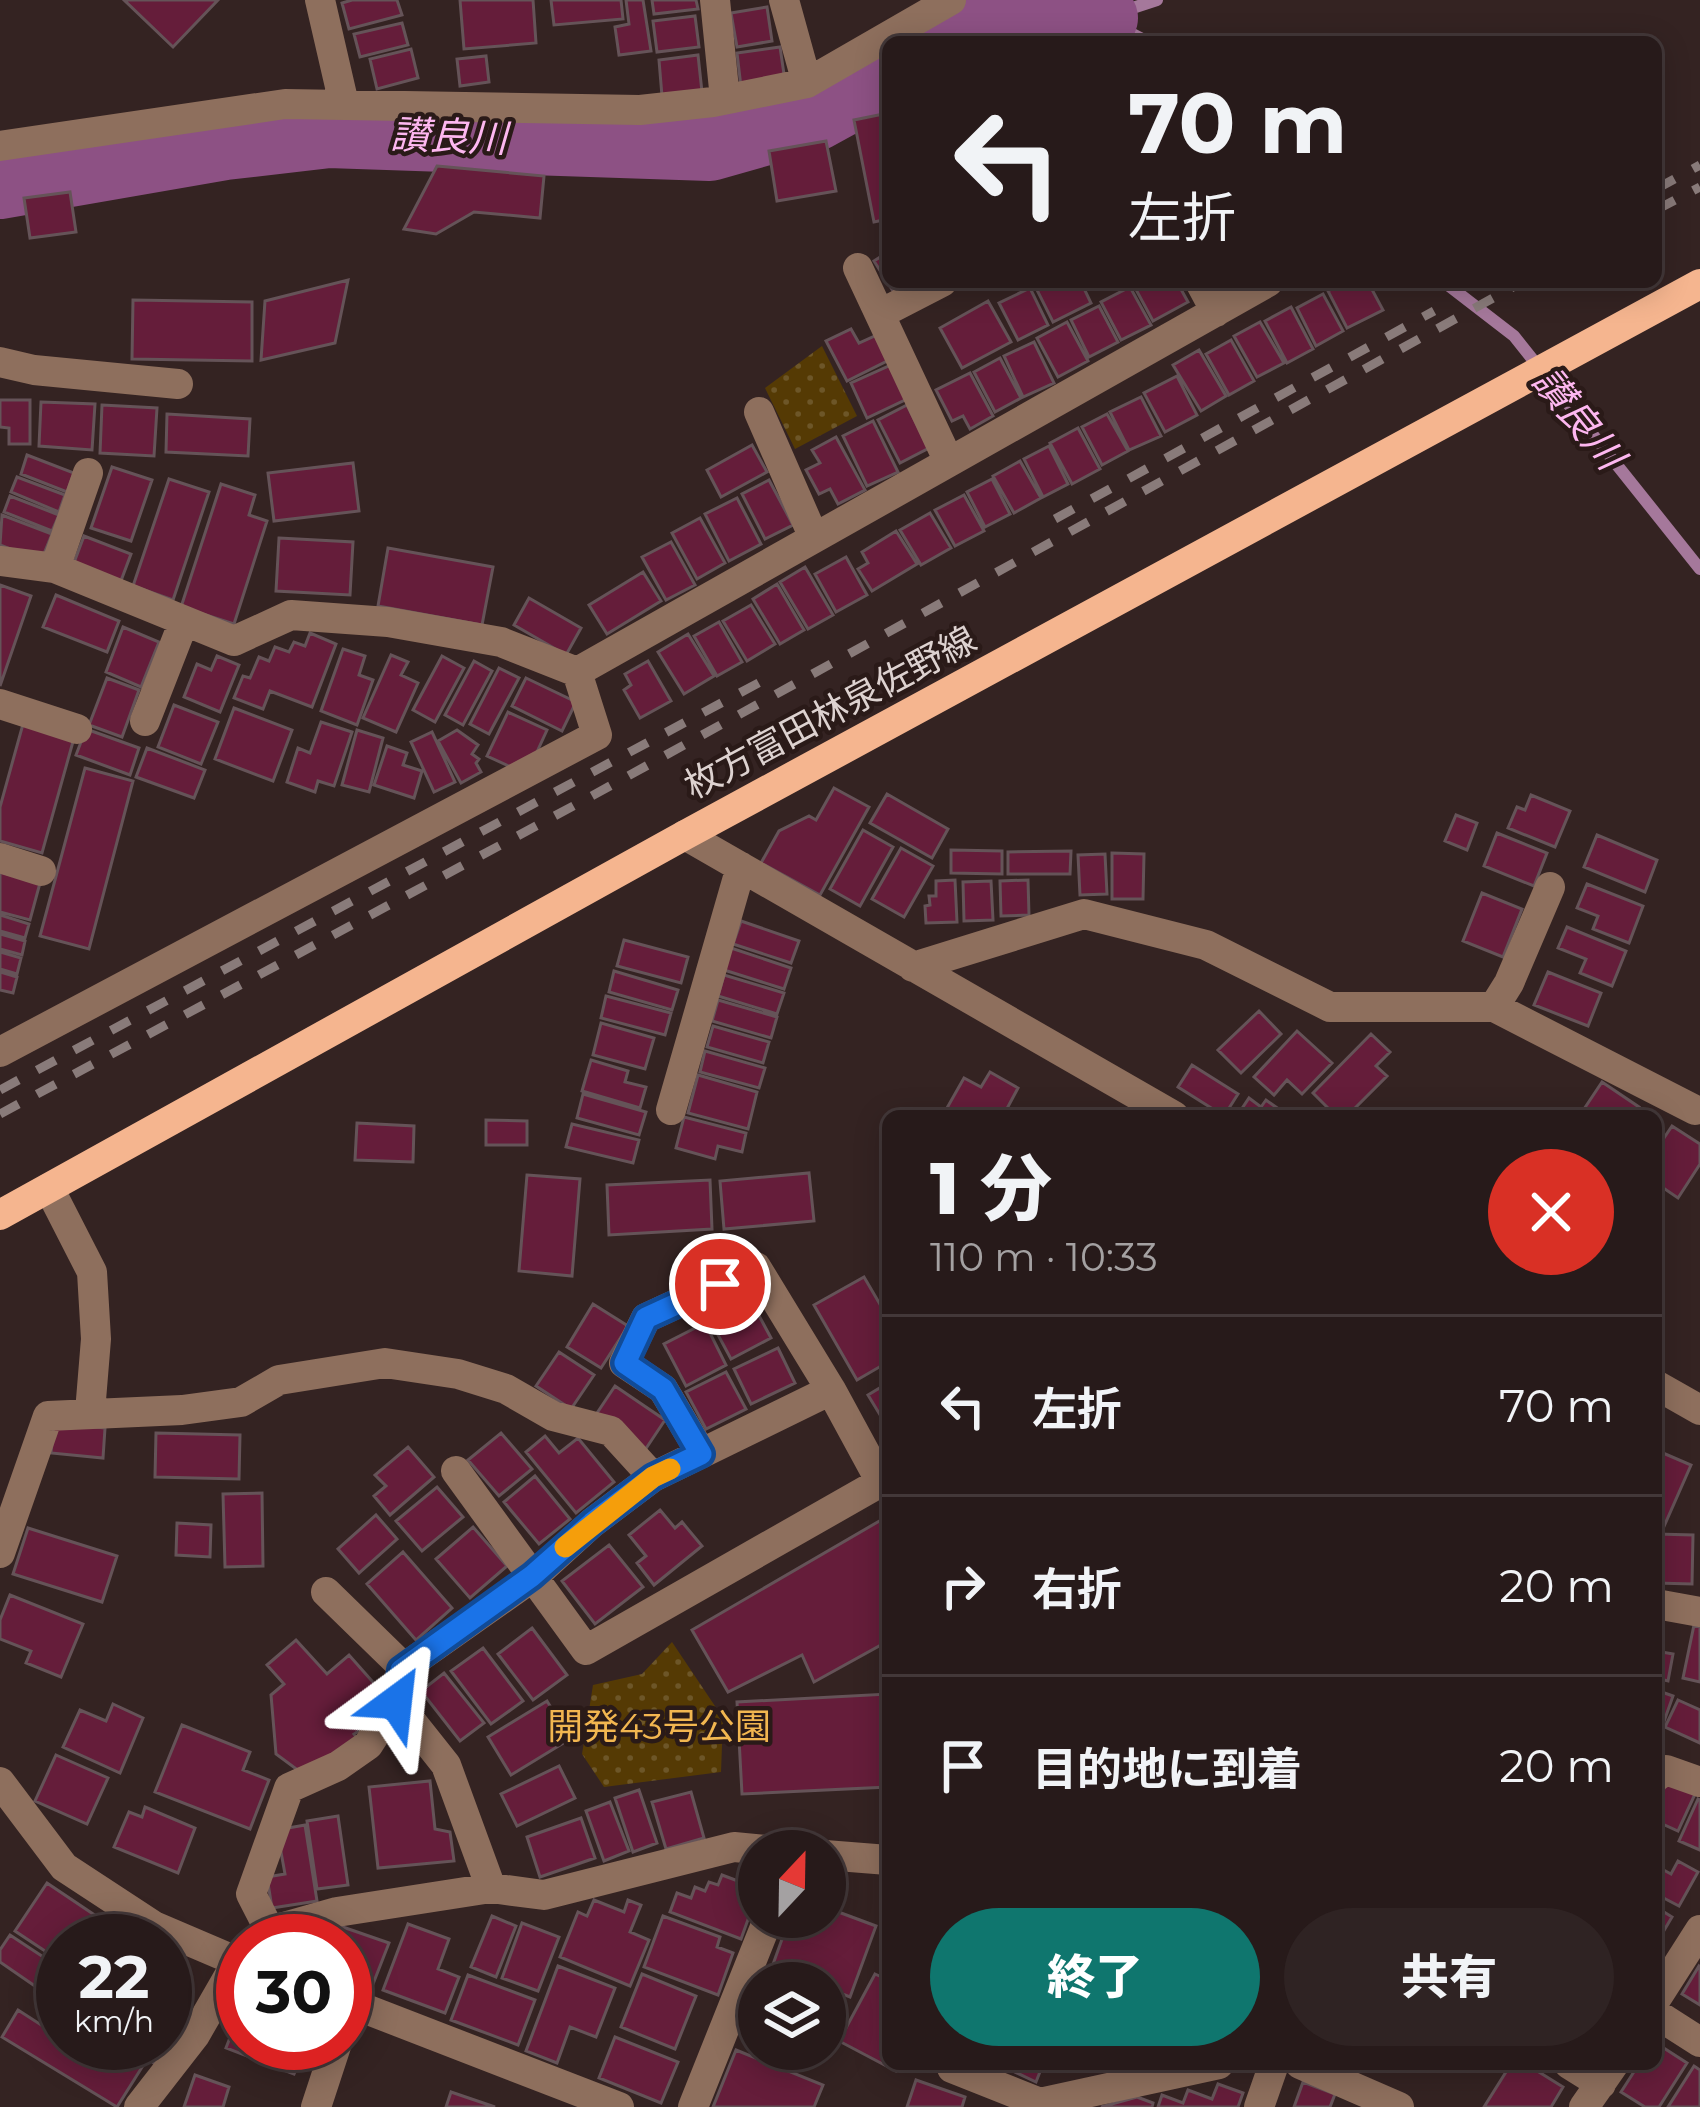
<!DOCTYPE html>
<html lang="ja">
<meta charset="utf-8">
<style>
body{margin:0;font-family:Montserrat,"Noto Sans JP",sans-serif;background:#2f2323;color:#f1f3f6;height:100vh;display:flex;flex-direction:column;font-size:45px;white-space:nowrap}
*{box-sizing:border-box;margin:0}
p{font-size:39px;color:#a4a1a2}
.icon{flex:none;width:66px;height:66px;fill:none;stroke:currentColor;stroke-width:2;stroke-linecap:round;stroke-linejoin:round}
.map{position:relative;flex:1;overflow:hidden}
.details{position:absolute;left:882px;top:1110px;width:780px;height:960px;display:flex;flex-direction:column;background:#271a1a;border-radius:18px;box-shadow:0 6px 30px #0003,0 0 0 3px #433839}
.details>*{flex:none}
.guide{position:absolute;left:882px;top:36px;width:780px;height:252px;border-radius:18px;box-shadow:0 6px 30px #0003,0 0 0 3px #433839;background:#271a1a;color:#f1f3f6;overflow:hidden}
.needle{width:78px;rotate:22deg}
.buttons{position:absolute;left:738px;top:1830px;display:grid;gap:24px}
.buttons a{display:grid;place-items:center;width:108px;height:108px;border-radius:50%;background:#271a1a;box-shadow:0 6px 30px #0003,0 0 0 3px #433839;font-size:60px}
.speed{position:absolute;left:36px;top:1914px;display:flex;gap:24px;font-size:60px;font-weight:700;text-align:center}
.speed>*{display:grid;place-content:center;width:156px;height:156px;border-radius:50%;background:#271a1a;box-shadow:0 6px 30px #0003,0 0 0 3px #433839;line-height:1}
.speed small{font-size:30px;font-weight:400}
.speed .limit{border:18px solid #d22;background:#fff;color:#111}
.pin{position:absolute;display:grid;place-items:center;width:102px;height:102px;color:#fff;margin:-51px;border:6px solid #fff;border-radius:50%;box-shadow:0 3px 12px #0007}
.me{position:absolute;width:132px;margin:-66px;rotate:30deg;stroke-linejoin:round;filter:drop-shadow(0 0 9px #0008)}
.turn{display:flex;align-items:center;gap:42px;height:252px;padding:0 48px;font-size:54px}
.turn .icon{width:156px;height:156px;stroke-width:2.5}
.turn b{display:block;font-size:84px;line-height:102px}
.round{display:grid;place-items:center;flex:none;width:126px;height:126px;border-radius:63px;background:#2f2323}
.overview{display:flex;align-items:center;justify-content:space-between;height:204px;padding:0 48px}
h1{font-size:72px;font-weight:800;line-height:90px}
.primary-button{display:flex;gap:24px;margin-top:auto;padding:24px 48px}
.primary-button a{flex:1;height:138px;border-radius:72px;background:#0f766e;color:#fff;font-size:48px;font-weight:800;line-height:138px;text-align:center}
.primary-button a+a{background:#2f2323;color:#f1f3f6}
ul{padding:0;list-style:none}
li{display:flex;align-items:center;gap:36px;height:180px;padding:0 48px;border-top:3px solid #433839}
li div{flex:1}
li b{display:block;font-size:45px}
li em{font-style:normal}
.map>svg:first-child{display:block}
.grass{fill:url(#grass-dots)}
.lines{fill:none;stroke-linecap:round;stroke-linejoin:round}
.stream{stroke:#a5789b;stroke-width:12}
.river{stroke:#8d5184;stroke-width:72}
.building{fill:#651d3a;stroke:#655358;stroke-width:3}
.minor{stroke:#8e6f5d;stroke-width:30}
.major{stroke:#f5b58f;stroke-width:30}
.rail{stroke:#897b7a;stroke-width:9;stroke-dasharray:21 21;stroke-linecap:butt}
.route-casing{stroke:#114b97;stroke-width:30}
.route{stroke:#1a73e8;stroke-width:21}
.slow{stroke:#f59e0b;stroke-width:21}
.labels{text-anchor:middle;stroke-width:9;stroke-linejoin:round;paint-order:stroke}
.street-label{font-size:36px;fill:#ddd2d0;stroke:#2a1a18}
.park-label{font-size:36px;fill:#f2b650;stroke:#2a1a18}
.water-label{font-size:39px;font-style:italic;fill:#fdb7f0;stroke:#2a1a18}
</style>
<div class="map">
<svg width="1700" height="2107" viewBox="0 0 1700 2107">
<defs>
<pattern id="grass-dots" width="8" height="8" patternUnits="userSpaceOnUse" patternTransform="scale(3)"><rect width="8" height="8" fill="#553a04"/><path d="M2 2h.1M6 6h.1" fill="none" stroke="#6d5628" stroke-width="1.8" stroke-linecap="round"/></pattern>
</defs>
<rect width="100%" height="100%" fill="#342322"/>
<path class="grass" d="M822,346L857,416L795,449L765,388Z
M672,1642L723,1718L721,1772L604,1787L582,1754L593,1685L642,1674Z"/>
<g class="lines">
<path class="stream" d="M1102,18L1157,0
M1102,18L1148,42
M1444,282L1514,336L1700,569"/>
<path class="river" d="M947,42L983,22L1040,3L1102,18
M0,183L225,144L329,132L710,145L815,115L888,75"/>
</g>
<path class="building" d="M124,0H218L173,47Z
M352,0H397L402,15L349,29L342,3Z
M460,0H533L536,43L464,49Z
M551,0H621L623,19L554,25Z
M626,0H643L651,51L619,55L615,27L629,24Z
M652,0H696L698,9L654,14Z
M767,7L772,41L737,47L731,13Z
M695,16L699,47L657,52L653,21Z
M402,23L408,45L360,57L354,34Z
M780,47L785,81L741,87L737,53Z
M411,49L418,78L377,89L370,59Z
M698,55L702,92L662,96L659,60Z
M486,56L489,82L460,86L457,59Z
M888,113V219L874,222L854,120Z
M826,141L836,191L777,201L769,151Z
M437,166L544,176L540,218L474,212L436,234L404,229Z
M70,192L76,232L30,238L24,198Z
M888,252V282H925L898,299L874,261Z
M348,280L335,343L261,360L265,301Z
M1048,282H1081L1091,303L1053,322L1036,288Z
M1136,282H1177L1188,302L1153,321L1133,284Z
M1346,282H1368L1383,310L1347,328L1328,291Z
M1130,287L1151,325L1121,340L1101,302Z
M1030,288L1048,325L1018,340L999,303Z
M1323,294L1343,331L1316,346L1297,308Z
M133,300L252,302V361L132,359Z
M988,301L1011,342L962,368L940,328Z
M1099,306L1118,342L1089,357L1071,320Z
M1291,307L1313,349L1287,363L1265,321Z
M1067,322L1088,361L1058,377L1037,338Z
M1260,322L1284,363L1257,377L1234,336Z
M851,329L859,343L877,335L889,360L847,381L826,341Z
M1231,340L1254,381L1229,395L1206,354Z
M1034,342L1054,383L1023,397L1004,356Z
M1199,350L1226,396L1201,411L1173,365Z
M1000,358L1021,398L995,412L974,372Z
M891,365L907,399L867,418L851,383Z
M970,373L993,416L970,429L963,416L952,421L936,390Z
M1177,376L1197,415L1165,432L1144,393Z
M1141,397L1161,436L1129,450L1110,412Z
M0,400H30V444H9V428L0,427Z
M41,402L95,404L92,450L39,446Z
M102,405L157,408L154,456L100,453Z
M907,405L929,448L900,463L878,420Z
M167,414L250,419L248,456L166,452Z
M1107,414L1128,451L1102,465L1082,427Z
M873,421L898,472L867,486L843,436Z
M1078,428L1100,469L1072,484L1050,443Z
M836,437L865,490L838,504L830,489L819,494L806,470L820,463L812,450Z
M752,445L767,472L721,497L707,470Z
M1049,446L1068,484L1043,497L1024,459Z
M27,455L74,473L67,492L21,474Z
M1020,461L1041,498L1014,513L993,476Z
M353,463L359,511L274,521L268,473Z
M112,467L152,480L131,541L91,528Z
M17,477L65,495L59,512L11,492Z
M169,479L209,492L173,600L133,586Z
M992,479L1010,514L985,527L967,492Z
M769,480L793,525L765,539L742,494Z
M221,484L255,495L249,515L267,521L234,624L181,607Z
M964,495L984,531L955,546L935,510Z
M10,496L59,515L52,531L4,512Z
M737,498L761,544L729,561L705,514Z
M930,513L951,548L921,565L900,530Z
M2,515L52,534L41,561L0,545Z
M700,518L725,563L697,579L672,533Z
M896,531L917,564L872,591L858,569L868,563L862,552Z
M84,536L131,554L119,586L72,568Z
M279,538L353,542L350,595L276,591Z
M671,542L695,585L666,600L642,557Z
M388,548L493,567L482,625L378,606Z
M846,557L867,595L836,612L815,574Z
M805,567L833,615L808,629L780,582Z
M643,572L661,601L607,634L589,605Z
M777,584L804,630L780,644L753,599Z
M0,585L31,596L0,686Z
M56,595L119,621L107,652L43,627Z
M529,598L581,628L566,655L514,625Z
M751,605L775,644L747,661L723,621Z
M719,622L742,662L717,676L694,636Z
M123,627L159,642L141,687L106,672Z
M310,633L336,644L312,707L270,691L263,709L234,698L243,676L250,678L259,657L269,661L275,647L289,652L294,642L305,646Z
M688,634L714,676L684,694L658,652Z
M343,649L365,656L359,675L373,680L357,725L321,711Z
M391,655L408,662L401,675L418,683L396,732L363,718Z
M217,656L239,665L220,712L184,697L197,664L211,670Z
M442,656L464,668L435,722L413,710Z
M474,661L492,671L463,725L445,715Z
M648,661L671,701L640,718L624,690L631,685L625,674Z
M499,668L519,678L489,734L470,724Z
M107,678L139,690L122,737L89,725Z
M526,678L576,702L562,731L512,706Z
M174,705L218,722L201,764L158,747Z
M234,708L292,730L273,781L215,759Z
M508,712L547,730L536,754L513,768L487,756Z
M321,722L352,732L334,786L318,781L315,792L287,782L298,748L310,753Z
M23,724L74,738L42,853L0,841V807Z
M86,729L139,748L130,775L76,755Z
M357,730L383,738L369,792L342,785Z
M457,730L478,745L472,754L479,759L476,763L481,772L461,783L438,741Z
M432,732L455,782L434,792L411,742Z
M387,746L407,753L403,765L422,771L414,798L374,785Z
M147,748L205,770L194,798L136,777Z
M85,768L133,781L89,949L40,936Z
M834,788L869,807L820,895L761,863L779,831L809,816L816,820Z
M887,794L948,829L932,858L870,823Z
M1531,795L1570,811L1555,847L1508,828L1517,807L1525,810Z
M1456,815L1477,823L1467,850L1445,841Z
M863,830L893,847L860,906L830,889Z
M1497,833L1547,853L1534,886L1484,866Z
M1597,835L1657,860L1645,892L1584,867Z
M901,848L933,866L904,917L872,899Z
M951,850L1002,851V874L951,873Z
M1071,851L1070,874H1008V852Z
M1112,853L1144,854L1143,899H1112Z
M1105,854L1107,894L1080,895L1078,855Z
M0,872L40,883L30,920L0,912Z
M955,880L957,922L926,923L925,906L930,905L929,896H936V881Z
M1028,880L1029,915L1001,916L1000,881Z
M991,881L993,920L964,921L963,882Z
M1587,884L1643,906L1629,943L1593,929L1598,916L1577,908Z
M1482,893L1522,909L1503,957L1463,941Z
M0,915L29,924L25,938L0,931Z
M741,921L799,941L791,963L733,944Z
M1567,927L1626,951L1612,986L1580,973L1586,959L1558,948Z
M0,934L25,941L22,955L0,949Z
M624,940L688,957L681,983L617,966Z
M731,948L791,968L784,989L724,970Z
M0,952L21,958L17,974L0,969Z
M614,971L678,990L672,1010L609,992Z
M0,972L17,977L13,993L0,990Z
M1548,972L1601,993L1588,1026L1534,1005Z
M724,975L784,993L777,1014L718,996Z
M606,996L671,1013L665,1035L601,1018Z
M718,1000L777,1017L771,1038L712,1021Z
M1259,1011L1281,1034L1241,1073L1218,1050Z
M601,1023L654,1038L645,1069L593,1055Z
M713,1026L769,1042L763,1063L707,1047Z
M1297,1031L1332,1063L1302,1094L1287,1080L1274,1095L1254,1077Z
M1371,1034L1390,1052L1376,1066L1387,1076L1347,1116H1336L1313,1093Z
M705,1051L765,1068L759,1088L700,1072Z
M591,1060L628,1071L625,1082L646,1087L640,1108L582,1091Z
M1192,1065L1238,1094L1224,1116L1178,1087Z
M990,1072L1018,1088L1003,1116L943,1115L964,1078L981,1087Z
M698,1075L757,1092L748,1129L688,1113Z
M1602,1082L1639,1107L1633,1116L1580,1115Z
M583,1094L646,1112L639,1135L577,1118Z
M1249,1098L1261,1107L1266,1100L1280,1110L1276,1116H1237Z
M684,1117L746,1133L742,1152L718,1146L715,1159L676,1148Z
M486,1120L527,1121V1145H486Z
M357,1123L414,1126L413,1162L355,1160Z
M572,1124L639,1140L633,1163L566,1147Z
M1672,1126L1700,1144V1164L1678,1198L1656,1183V1150Z
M809,1173L814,1221L724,1229L720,1181Z
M527,1175L580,1179L572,1276L519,1271Z
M710,1180L712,1229L609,1235L607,1185Z
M864,1277L888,1318V1362L857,1380L814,1305Z
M749,1297L771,1338L731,1359L709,1318Z
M593,1304L628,1326L601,1368L567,1347Z
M705,1323L726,1365L686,1386L664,1344Z
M778,1348L795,1383L751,1404L734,1369Z
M559,1352L594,1375L571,1409L536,1386Z
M726,1372L746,1409L706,1429L686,1392Z
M888,1383V1428L868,1395Z
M615,1386L665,1420L645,1450L595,1416Z
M54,1423L105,1428L103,1458L51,1453Z
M156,1433L240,1435L239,1479L155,1477Z
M501,1433L532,1469L499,1496L468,1460Z
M545,1436L559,1453L578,1438L614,1482L576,1513L526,1452Z
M408,1447L434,1477L390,1515L374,1496L386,1486L375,1475Z
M1656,1450L1691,1465L1662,1531L1656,1528Z
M535,1476L570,1519L539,1544L504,1502Z
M437,1487L463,1517L422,1551L396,1521Z
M262,1493L263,1566L225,1567L223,1494Z
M660,1510L675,1528L682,1522L702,1546L654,1585L637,1563L646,1556L629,1535Z
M376,1515L397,1539L359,1573L338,1549Z
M888,1516V1641L814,1682L802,1655L728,1692L692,1630Z
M177,1523L211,1525L210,1557L176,1555Z
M473,1527L507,1566L470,1598L436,1559Z
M28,1528L117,1556L102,1602L13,1574Z
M1656,1534L1693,1535L1692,1584L1656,1583Z
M609,1545L643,1587L595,1624L562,1581Z
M403,1552L452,1608L416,1640L367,1584Z
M10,1595L83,1624L61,1677L26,1663L31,1651L0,1639V1620Z
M1694,1625L1700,1627V1682L1683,1678Z
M532,1628L567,1675L533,1700L498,1654Z
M296,1640L327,1674L349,1655L379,1689L372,1722L354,1734L358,1739L303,1774L276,1754L271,1695L284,1684L267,1665Z
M483,1648L523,1701L491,1724L451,1671Z
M1656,1651L1673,1654L1668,1681L1656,1678Z
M444,1673L484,1723L460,1741L421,1691Z
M1656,1690L1673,1696L1661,1730L1656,1728Z
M888,1694V1787L742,1794L737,1702Z
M1678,1700L1700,1710V1743L1665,1727Z
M547,1701L570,1739L511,1775L488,1737Z
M113,1704L143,1718L120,1773L63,1747L80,1710L106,1721Z
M182,1725L250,1752L243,1770L269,1780L250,1829L155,1792Z
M56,1755L108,1778L87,1824L35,1801Z
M559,1766L575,1798L517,1826L501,1794Z
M1668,1779L1696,1792L1678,1831L1656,1821V1796L1660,1798Z
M430,1781L435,1829L450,1832L454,1861L378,1868L369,1787Z
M639,1790L657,1843L633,1852L615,1798Z
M691,1792L704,1838L666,1849L652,1802Z
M1698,1799L1700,1800V1850L1679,1841Z
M610,1802L629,1851L604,1861L586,1811Z
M145,1807L195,1828L178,1873L114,1847L129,1812L142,1817Z
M338,1816L348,1885L317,1889L307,1821Z
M581,1818L595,1858L540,1877L527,1837Z
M305,1825L317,1901L272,1908L267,1877L285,1874L277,1830Z
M1678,1861L1698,1872L1679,1906L1656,1894L1660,1868L1671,1874Z
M722,1875L759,1889L741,1939L670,1912L677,1893L691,1898L695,1887L705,1891L709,1882L718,1885Z
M47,1883L102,1920L88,1941H63V1963L15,1931Z
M594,1900L624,1912L628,1900L641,1905L630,1932L649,1940L630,1986L560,1957L578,1912L587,1916Z
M825,1907L876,1926L850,1997L825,1987V1983H814L772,1967L790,1917H825Z
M1656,1907L1672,1917L1656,1944Z
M492,1916L516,1926L496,1977L471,1967Z
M663,1916L720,1937L717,1947L733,1953L718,1995L644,1967Z
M522,1923L559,1937L538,1991L502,1978Z
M408,1924L449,1939L438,1969L459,1977L445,2013L383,1990Z
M337,1925L389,1943L373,1984L345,1974V1941H331Z
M10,1935L63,1970L48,1995L0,1962V1950Z
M558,1966L615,1988L596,2037L570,2027L557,2063L526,2051Z
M1699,1966L1700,1967V2005L1682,1994Z
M642,1974L696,1996L675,2049L621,2027Z
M875,1974L888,1980V2064H900L896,2071L839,2041Z
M468,1975L535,2000L518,2045L451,2020Z
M243,2004V2043H306L294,2074L226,2048Z
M18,2010L49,2030L61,2011L63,2043H111L144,2064L117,2107L2,2037Z
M615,2037L678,2062L661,2103L599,2078Z
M165,2042L169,2045L155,2064L135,2048L139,2043Z
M1656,2043L1687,2063L1659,2107H1645L1621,2092L1639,2064H1656Z
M736,2050L823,2085L814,2107H713Z
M998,2064H1043L1036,2082Z
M1511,2064H1526L1563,2087L1551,2107H1484Z
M1694,2066L1700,2070V2107H1668Z
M195,2075L229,2087L223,2107H184Z
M916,2080L965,2097L962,2107H907Z
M1303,2082L1335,2094L1330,2107H1294Z
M1218,2084L1243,2093L1238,2107H1158L1162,2095L1183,2103L1188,2090L1212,2099Z
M451,2092L495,2107H446Z
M1137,2097L1153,2103L1152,2107H1101Z"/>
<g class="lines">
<path class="minor" d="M320,0L344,104
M715,0L725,99
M784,0L807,83
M0,146L285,104L640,110L713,102L807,83L951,0
M858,268L949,462
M1200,282L1216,312
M880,314L942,282
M0,362L34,370L178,384
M759,412L814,538
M0,561L55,568L234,641L291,615L388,622L501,642L577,672L597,735L0,1052
M55,568L88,473
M577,672L1268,282
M0,704L77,729
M145,721L184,621
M685,835L1174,1116
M0,858L41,871
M913,967L1084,914L1206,945L1330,1007H1494L1695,1110
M1494,1007L1509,983L1550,887
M671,1110L741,867
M49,1188L92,1272L96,1339L90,1412
M1656,1385L1700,1410
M701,1453L663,1389L624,1363L646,1318L756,1267L831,1390L881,1482
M456,1471L586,1650L888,1478
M0,1553L48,1416L182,1410L241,1402L279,1380L385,1363L458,1374L506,1389L553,1416L611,1431L653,1477
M326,1592L404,1668
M1656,1604L1700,1612
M1656,1777L1666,1770L1700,1782
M0,1782L64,1867L154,1926L243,1964
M825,1855L888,1860
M491,1888L446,1765L396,1702L401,1670L533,1577L592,1523L653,1477L831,1390
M270,1931L251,1894L289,1788L338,1766L368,1745L396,1702
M265,1941L270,1931L337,1912L491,1888L544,1895L734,1847L778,1851
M1656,1999L1700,1930
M345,2001L619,2107
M1656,2014L1700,2042
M1300,2064L1399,2107
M1569,2064L1601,2084
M952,2068L1040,2103L1219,2064
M139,2107L195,2035L237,1962
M316,2107L337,2043
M693,2107L769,1917
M1259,2107L1274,2064
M1584,2107L1614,2064"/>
<path class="major" d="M0,1215L685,835L1700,284"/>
<path class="rail" d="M1656,189L1700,165
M1656,210L1700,187
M1055,519L1434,311
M0,1090L777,673
M0,1114L590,797L1522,282"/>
</g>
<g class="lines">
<g class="route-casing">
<path id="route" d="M396,1702L401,1670L532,1576L592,1523L653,1477L701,1454L663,1389L625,1363L646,1318L720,1284"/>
</g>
<use href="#route" class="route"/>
<path class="slow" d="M565,1547L653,1477L670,1469"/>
</g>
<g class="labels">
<g class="street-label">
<text transform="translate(830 712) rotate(-28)" y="13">枚方富田林泉佐野線</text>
</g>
<g class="park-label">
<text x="659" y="1739">開発43号公園</text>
</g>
<g class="water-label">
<text transform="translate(449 136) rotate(2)" y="14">讃良川</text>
<text transform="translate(1579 418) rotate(51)" y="14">讃良川</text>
</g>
</g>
</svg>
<div class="buttons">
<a><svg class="needle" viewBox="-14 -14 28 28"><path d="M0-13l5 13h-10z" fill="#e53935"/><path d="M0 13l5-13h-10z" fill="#a4a1a2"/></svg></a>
<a><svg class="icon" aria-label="layers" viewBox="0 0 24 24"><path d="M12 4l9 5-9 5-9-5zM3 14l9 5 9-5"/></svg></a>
</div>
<div class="speed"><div>22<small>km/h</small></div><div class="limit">30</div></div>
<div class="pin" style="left:720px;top:1284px;background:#d93025"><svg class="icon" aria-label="arrive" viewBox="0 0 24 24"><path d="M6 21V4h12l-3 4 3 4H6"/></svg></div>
<svg class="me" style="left:396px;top:1702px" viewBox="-20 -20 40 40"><path d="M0-17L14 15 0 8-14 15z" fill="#1a73e8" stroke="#fff" stroke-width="4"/></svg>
<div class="guide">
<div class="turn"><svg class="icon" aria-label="left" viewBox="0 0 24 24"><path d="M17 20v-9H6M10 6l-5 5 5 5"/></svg><div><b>70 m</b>左折</div></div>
</div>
<section class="details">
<div class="overview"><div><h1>1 分</h1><p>110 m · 10:33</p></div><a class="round" style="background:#d93025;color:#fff"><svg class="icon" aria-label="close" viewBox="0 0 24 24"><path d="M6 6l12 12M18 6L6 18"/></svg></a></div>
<ul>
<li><svg class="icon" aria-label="left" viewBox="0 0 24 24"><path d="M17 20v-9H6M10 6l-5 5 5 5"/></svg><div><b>左折</b></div><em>70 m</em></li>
<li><svg class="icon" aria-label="right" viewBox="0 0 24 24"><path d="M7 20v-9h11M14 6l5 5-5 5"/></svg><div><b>右折</b></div><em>20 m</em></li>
<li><svg class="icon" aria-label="arrive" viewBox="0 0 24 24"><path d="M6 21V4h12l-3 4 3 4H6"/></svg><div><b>目的地に到着</b></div><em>20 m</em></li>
</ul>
<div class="primary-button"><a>終了</a><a>共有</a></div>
</section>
</div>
